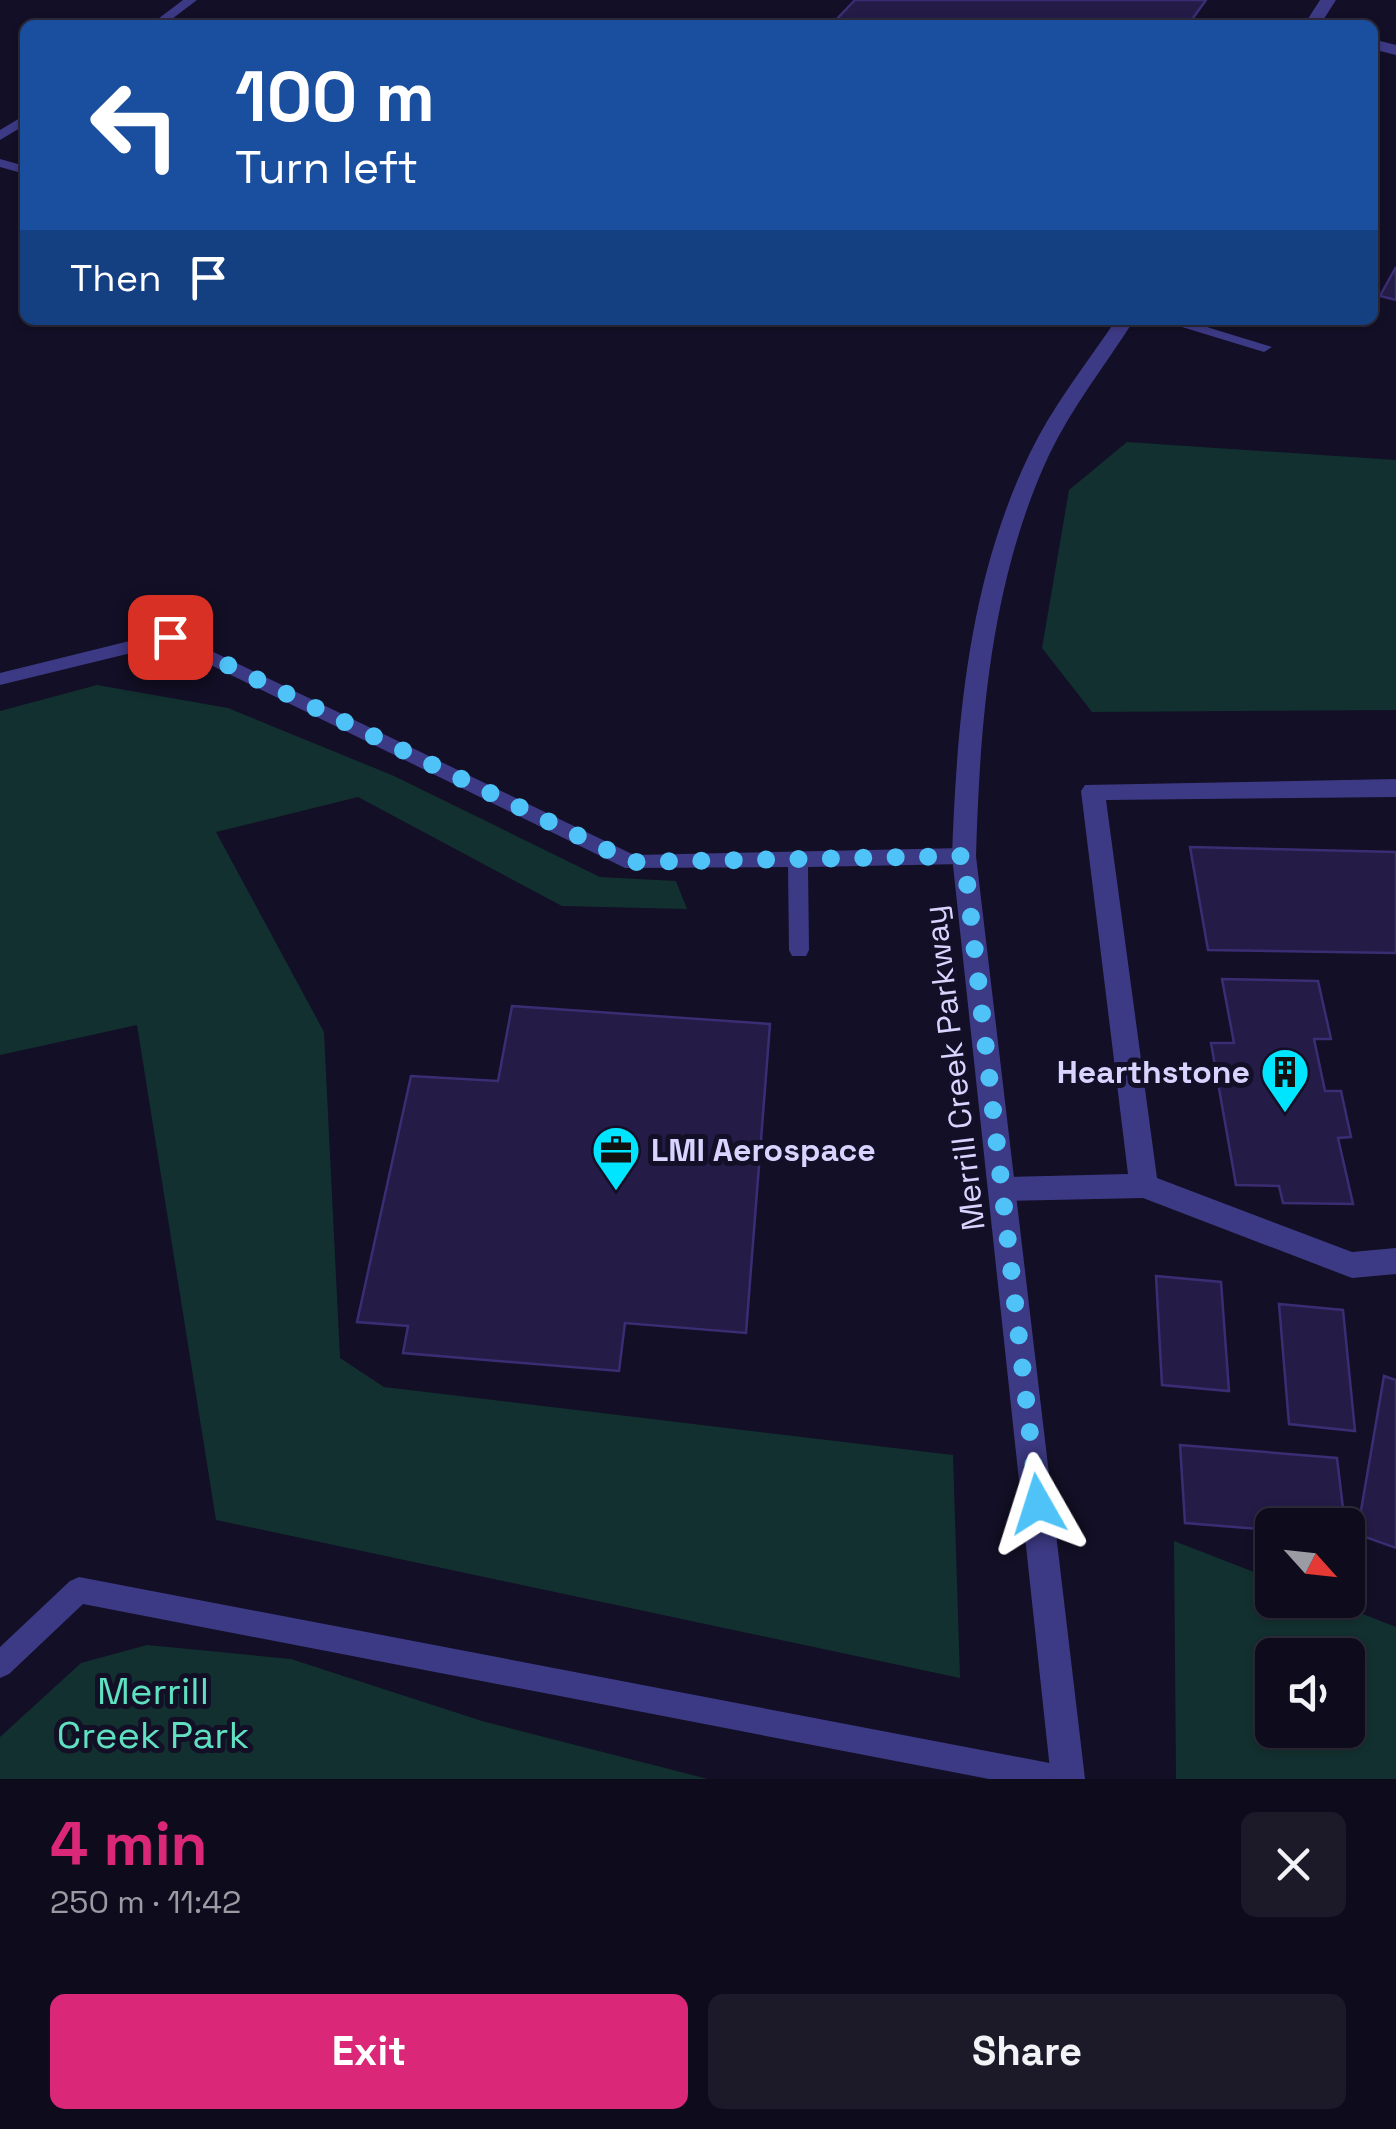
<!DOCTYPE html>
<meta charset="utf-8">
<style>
body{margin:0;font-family:"Space Grotesk",sans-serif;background:#1c1929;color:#f1f3f6;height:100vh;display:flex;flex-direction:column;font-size:38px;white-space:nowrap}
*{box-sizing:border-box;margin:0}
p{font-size:32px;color:#9b9ba3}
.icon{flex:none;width:55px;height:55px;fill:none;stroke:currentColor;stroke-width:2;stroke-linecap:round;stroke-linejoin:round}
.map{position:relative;height:1779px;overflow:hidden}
.side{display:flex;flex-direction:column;background:#0e0b1c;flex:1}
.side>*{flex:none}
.banner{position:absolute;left:20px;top:20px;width:1358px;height:305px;border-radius:15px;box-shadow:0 2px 8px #0004,0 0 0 2px #2e2b3b;background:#1a4fa0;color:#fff;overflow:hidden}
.needle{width:65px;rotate:117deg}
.buttons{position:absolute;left:1255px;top:1508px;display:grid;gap:20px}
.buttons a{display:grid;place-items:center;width:110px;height:110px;border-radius:15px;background:#0e0b1c;box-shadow:0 2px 8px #0004,0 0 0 2px #2e2b3b;font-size:50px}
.pin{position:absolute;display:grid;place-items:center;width:85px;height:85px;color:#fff;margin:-42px;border-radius:20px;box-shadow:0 5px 15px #0006}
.me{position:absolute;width:110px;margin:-55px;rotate:354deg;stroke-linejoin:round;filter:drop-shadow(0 0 8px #0008)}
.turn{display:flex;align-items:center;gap:35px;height:210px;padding:0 50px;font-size:45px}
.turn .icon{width:130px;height:130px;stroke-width:2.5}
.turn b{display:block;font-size:70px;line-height:85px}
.then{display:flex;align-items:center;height:95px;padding:0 50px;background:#0003;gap:20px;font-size:38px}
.round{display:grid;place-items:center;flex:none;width:105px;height:105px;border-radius:15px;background:#1c1929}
.head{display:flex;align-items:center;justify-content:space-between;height:170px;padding:0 50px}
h1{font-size:60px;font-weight:700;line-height:75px;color:#db2777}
.primary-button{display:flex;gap:20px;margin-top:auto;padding:20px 50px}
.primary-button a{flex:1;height:115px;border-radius:15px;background:#db2777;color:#fff;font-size:40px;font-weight:700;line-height:115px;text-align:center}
.primary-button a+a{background:#1c1929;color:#f1f3f6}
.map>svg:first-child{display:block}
.green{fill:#12302f;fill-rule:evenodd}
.building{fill:#241b47;stroke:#3b2d73;stroke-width:2.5}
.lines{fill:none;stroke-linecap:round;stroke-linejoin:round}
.service{fill:#3d3a85;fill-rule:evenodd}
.minor{fill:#3d3a85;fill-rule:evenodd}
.tertiary{fill:#3d3a85;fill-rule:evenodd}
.route{stroke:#4fc3f7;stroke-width:18;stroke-dasharray:0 32.4}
.labels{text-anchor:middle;stroke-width:10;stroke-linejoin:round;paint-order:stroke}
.street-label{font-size:32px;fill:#d9d4ff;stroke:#130f26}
.poi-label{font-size:32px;font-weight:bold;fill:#d9d4ff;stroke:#130f26;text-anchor:end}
.near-park-label{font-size:38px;fill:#5fe0c0;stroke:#130f26}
</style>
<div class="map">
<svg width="1396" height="1779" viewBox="0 0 1396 1779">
<rect width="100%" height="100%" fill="#130f26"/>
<path class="green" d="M1127,442L1396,460V710L1092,712L1042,648L1069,490Z
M97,685L228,708L394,776L600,877L676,881L687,909L562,906L358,797L216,832L324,1032L340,1358L384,1387L953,1455L960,1678L216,1520L137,1025L0,1055V711Z
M1174,1541L1272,1579V1600H1327L1396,1627V1779H1176ZM1348,1655V1730H1272V1655Z
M147,1645L291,1659L482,1721L708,1779H0V1737L81,1663Z"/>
<path class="building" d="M855,0H1206L1188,25L834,22Z
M1396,267V300L1380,296Z
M1190,847L1396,852V953L1208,950Z
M1222,979L1318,981L1331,1039H1314L1325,1091H1341L1351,1137L1338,1138L1353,1204L1283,1203L1279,1186L1236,1185L1211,1043H1234Z
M512,1006L770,1024L746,1333L625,1323L619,1371L403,1353L408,1326L357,1322L411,1076L498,1081Z
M1156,1276L1221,1282L1229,1391L1162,1385Z
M1279,1304L1343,1310L1355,1431L1289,1424Z
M1384,1376L1396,1380V1548L1357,1534Z
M1180,1445L1337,1458L1345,1525H1272V1530L1185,1523Z"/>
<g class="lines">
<path class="service" d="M183,0H197L164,25H150Z
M25,115V125L0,140V130Z
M0,159L25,166V174L0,167Z
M1159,320H1184L1272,347L1264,352Z
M170,631L634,855L964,848L974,856L964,864L808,867L809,950L806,956H792L789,950L788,867L625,868L168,644L0,685V673Z
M79,1577L1060,1765L1070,1769L1074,1779H989L83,1604L9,1674L0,1678V1647L70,1581Z"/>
<path class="minor" d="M1372,39L1396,45V55L1372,49Z
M1396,779V797L1106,800L1157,1178L1352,1252L1396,1248V1274L1352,1278L1143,1198L1004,1201L994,1198L990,1189L994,1180L1004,1177L1128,1174L1081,791L1085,785Z"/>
<path class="tertiary" d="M1320,0H1336L1320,25H1304Z
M1116,320H1134C1106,364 1072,407 1049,455C991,580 980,720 976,856L1085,1779H1051L952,856C957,719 969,580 1029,455C1052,407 1086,364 1116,320Z"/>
</g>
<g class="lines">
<path class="route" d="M170,637L632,862L964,856L1038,1504"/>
</g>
<defs>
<g id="building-pin" transform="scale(2.5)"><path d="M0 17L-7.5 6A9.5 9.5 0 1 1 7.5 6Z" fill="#00e5ff" stroke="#130f26"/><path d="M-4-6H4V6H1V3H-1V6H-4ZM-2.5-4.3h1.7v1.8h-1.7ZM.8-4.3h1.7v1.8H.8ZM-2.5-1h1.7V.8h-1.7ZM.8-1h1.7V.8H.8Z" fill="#111"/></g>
<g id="office-pin" transform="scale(2.5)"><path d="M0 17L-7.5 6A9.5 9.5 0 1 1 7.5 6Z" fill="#00e5ff" stroke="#130f26"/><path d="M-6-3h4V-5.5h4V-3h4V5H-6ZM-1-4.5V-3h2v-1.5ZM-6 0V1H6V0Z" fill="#111"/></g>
</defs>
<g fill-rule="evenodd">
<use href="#building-pin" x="1285" y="1072"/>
<use href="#office-pin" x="616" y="1150"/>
</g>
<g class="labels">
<g class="street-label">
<text transform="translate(954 1068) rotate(-97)" y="11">Merrill Creek Parkway</text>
</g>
<g class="poi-label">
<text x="1250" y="1083">Hearthstone</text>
<text x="651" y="1161" text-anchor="start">LMI Aerospace</text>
</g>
<g class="near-park-label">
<text x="153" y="1704">Merrill<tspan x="153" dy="44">Creek Park</tspan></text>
</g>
</g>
</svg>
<div class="buttons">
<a><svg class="needle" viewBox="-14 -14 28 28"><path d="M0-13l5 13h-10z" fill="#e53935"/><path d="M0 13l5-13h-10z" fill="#9b9ba3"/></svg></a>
<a><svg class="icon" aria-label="sound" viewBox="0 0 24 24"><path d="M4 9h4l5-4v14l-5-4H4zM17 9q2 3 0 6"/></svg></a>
</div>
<div class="pin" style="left:170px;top:637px;background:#d93025"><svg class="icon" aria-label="arrive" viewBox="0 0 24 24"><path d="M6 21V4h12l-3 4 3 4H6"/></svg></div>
<svg class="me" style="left:1038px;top:1504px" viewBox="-20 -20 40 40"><path d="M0-17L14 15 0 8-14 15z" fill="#4fc3f7" stroke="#fff" stroke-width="4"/></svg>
<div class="banner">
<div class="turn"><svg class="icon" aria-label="left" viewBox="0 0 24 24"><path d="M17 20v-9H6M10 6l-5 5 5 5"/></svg><div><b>100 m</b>Turn left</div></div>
<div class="then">Then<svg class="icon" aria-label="arrive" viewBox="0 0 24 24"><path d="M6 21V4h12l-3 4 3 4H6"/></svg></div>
</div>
</div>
<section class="side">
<div class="head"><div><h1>4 min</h1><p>250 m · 11:42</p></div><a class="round"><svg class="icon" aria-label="close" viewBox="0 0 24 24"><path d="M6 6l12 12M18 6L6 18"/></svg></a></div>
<div class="primary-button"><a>Exit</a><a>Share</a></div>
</section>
